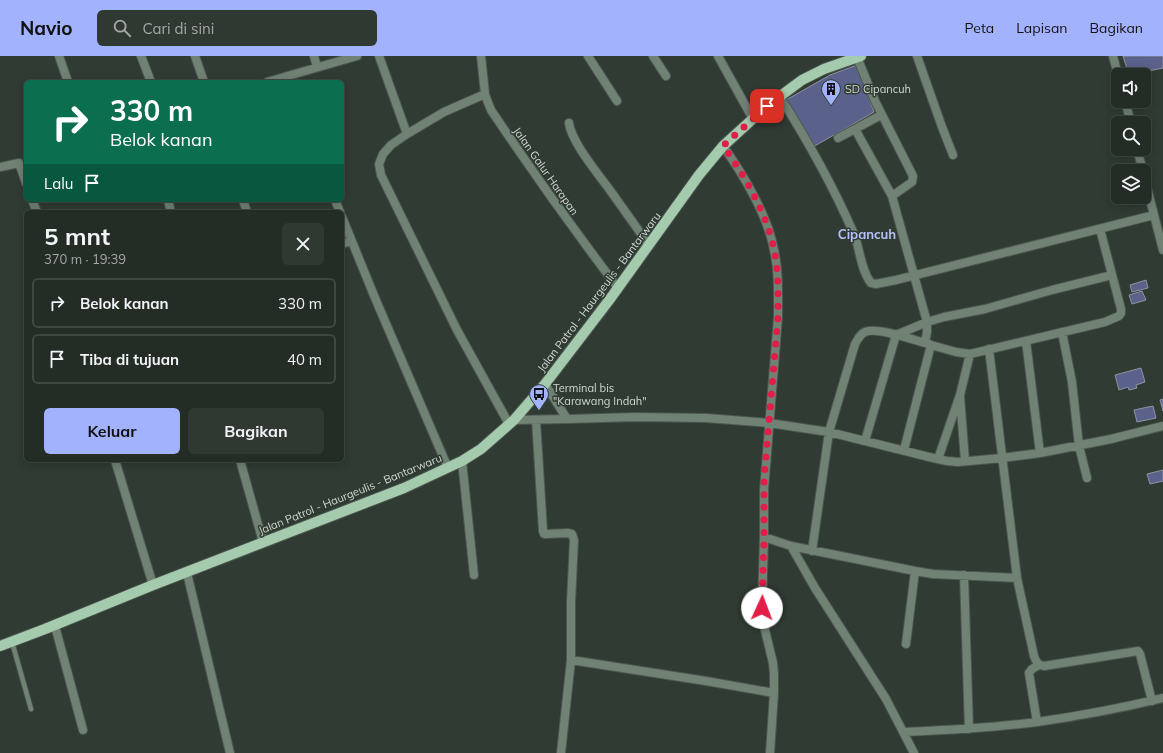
<!DOCTYPE html>
<html lang="id">
<meta charset="utf-8">
<style>
body{margin:0;font-family:Mulish,sans-serif;background:#303832;color:#f1f3f6;height:100vh;display:flex;flex-direction:column;font-size:15px;white-space:nowrap}
*{box-sizing:border-box;margin:0}
p{font-size:13px;color:#a3a7a7}
.icon{flex:none;width:22px;height:22px;fill:none;stroke:currentColor;stroke-width:2;stroke-linecap:round;stroke-linejoin:round}
.map{position:relative;flex:1;overflow:hidden}
.drawer{position:absolute;left:24px;top:154px;width:320px;height:252px;display:flex;flex-direction:column;background:#242c26;border-radius:6px;box-shadow:0 2px 10px #0003,0 0 0 1px #414843}
.drawer>*{flex:none}
.guide{position:absolute;left:24px;top:24px;width:320px;height:122px;border-radius:6px;box-shadow:0 2px 10px #0003,0 0 0 1px #414843;background:#0b6e4f;color:#fff;overflow:hidden}
.buttons{position:absolute;left:1111px;top:12px;display:grid;gap:8px}
.buttons a{display:grid;place-items:center;width:40px;height:40px;border-radius:6px;background:#242c26;box-shadow:0 2px 10px #0003,0 0 0 1px #414843;font-size:20px}
.pin{position:absolute;display:grid;place-items:center;width:34px;height:34px;color:#fff;margin:-17px;border-radius:8px;box-shadow:0 2px 6px #0006}
.me{position:absolute;width:44px;margin:-22px;rotate:2deg;stroke-linejoin:round;filter:drop-shadow(0 0 3px #0008)}
.turn{display:flex;align-items:center;gap:14px;height:84px;padding:0 20px;font-size:18px}
.turn .icon{width:52px;height:52px;stroke-width:2.5}
.turn b{display:block;font-size:28px;line-height:34px}
.then{display:flex;align-items:center;height:38px;padding:0 20px;background:#0003;gap:8px;font-size:15px}
.round{display:grid;place-items:center;flex:none;width:42px;height:42px;border-radius:6px;background:#303832}
.headline{display:flex;align-items:center;justify-content:space-between;height:68px;padding:0 20px}
h1{font-size:24px;font-weight:700;line-height:30px}
.primary-button{display:flex;gap:8px;margin-top:auto;padding:8px 20px}
.primary-button a{flex:1;height:46px;border-radius:6px;background:#a3b2fd;color:#111;font-size:16px;font-weight:700;line-height:46px;text-align:center}
.primary-button a+a{background:#303832;color:#f1f3f6}
ul{padding:0;list-style:none}
li{display:flex;align-items:center;gap:12px;height:50px;margin:0 8px 6px;padding:0 12px;border:2px solid #414843;border-radius:6px}
li div{flex:1}
li b{display:block;font-size:15px}
li em{font-style:normal}
header{display:flex;align-items:center;gap:24px;box-sizing:border-box;height:56px;padding:0 20px;background:#a3b2fd;color:#111}
header strong{font-size:19px}
nav{display:flex;gap:22px;margin-inline-start:auto;font-size:14px}
.search{width:280px;height:36px;background:#303832;display:flex;align-items:center;gap:10px;box-sizing:border-box;padding:0 14px;border-radius:6px;color:#a3a7a7;font-size:15px}
.map>svg:first-child{display:block}
.building{fill:#5a628b;stroke:#8f92a0}
.lines{fill:none;stroke-linecap:round;stroke-linejoin:round}
.lane-casing{stroke:#4d5750;stroke-width:6}
.street-casing{stroke:#4d5750;stroke-width:10}
.primary-casing{stroke:#4d5750;stroke-width:12}
.lane{stroke:#708274;stroke-width:4.5}
.street{stroke:#708274;stroke-width:8}
.primary{stroke:#a5cbae;stroke-width:10}
.route{stroke:#e11d48;stroke-width:7;stroke-dasharray:0 12.6}
.labels{text-anchor:middle;stroke-width:3;stroke-linejoin:round;paint-order:stroke}
.poi-label{font-size:11px;fill:#d0d7d2;stroke:#303b33;text-anchor:start}
.street-label{font-size:11px;fill:#d0d7d2;stroke:#303b33}
.quarter-label{font-size:13px;font-weight:bold;fill:#b6c2fa;stroke:#303b33}
</style>
<header>
<strong>Navio</strong>
<div class="search"><svg class="icon" aria-label="search" viewBox="0 0 24 24"><circle cx="10" cy="10" r="6"/><path d="M15 15l6 6"/></svg>Cari di sini</div>
<nav><a>Peta</a><a>Lapisan</a><a>Bagikan</a></nav>
</header>
<div class="map">
<svg width="1163" height="697" viewBox="0 0 1163 697">
<rect width="100%" height="100%" fill="#303b33"/>
<path class="building" d="M1123,0H1163V12L1129,19Z
M857,9L874,56L813,91L786,44L830,19Z
M1146,224L1148,232L1132,236L1130,229Z
M1142,235L1146,244L1132,248L1129,239Z
M1141,312L1145,326L1136,329L1137,332L1129,334L1128,331L1119,334L1115,319Z
M1163,343V355L1160,344Z
M1153,350L1156,362L1137,366L1134,354Z
M1163,414V425L1150,428L1147,418Z"/>
<g class="lines">
<g class="lane-casing">
<path id="lane" d="M12,586L31,653"/>
</g>
<g class="street-casing">
<path id="street" d="M59,0L68,26
M141,0L151,26
M195,0L204,26
M314,0L317,11
M379,0L407,78
M481,0L485,38L487,44L491,54C532,115 574,174 618,232
M588,0L617,45
M653,0L666,20
M718,0L753,63
M917,0L942,71L953,99
M1113,0L1118,19
M857,1L875,45L913,120L912,126L892,140L927,266V276L925,287
M267,26L357,0
M485,38L444,56L407,78L391,89L383,98L379,108L381,119L457,274L509,368
M780,41C808,85 833,130 854,178C860,193 861,215 871,227L876,228L896,224L1154,159
M1125,45L1131,67
M881,59L855,73L892,140
M569,67C571,86 600,120 612,137C624,154 637,172 649,189
M838,82L855,73
M723,90C743,118 768,160 774,194C779,216 778,239 778,261L764,434V481L762,552L764,570L773,607L774,618V637L770,697
M1137,93L1143,115
M0,111L19,107L26,127
M1144,120L1163,194
M32,144L37,156
M168,144L171,156
M243,144L247,156
M335,144L340,156
M342,161L375,242L448,412
M342,188L351,185
M1062,276L1072,326L1079,390L1087,422
M1026,285L1040,397
M989,293L1017,522L1034,600C1036,606 1038,609 1044,610L1138,595L1140,598L1152,645
M960,340L965,405
M567,363L636,361L706,362L769,367L829,376L929,401L947,405L958,406L1002,402L1040,397L1111,383L1163,370
M514,364L567,363L545,328
M536,364L543,475L544,478H546L568,477L572,478L574,484L571,546V604L706,625L774,637
M865,385L896,279L927,266L944,261L985,253L1052,234L1112,219
M904,394L931,289L956,296L970,298L1105,266L1119,260L1121,257V253L1100,173
M938,403L960,339L970,298
M115,404L153,529
M240,404L263,486
M462,405L474,519
M764,481L791,490L915,515L933,518L1017,522
M791,490L815,532L886,643L914,697
M812,495L829,376L855,288C858,283 860,278 865,276C876,270 916,285 929,288
M187,517L230,697
M964,519L969,673
M55,570L83,674
M906,588L915,515
M1037,666L1029,617L1032,613L1039,609
M904,676C949,674 993,672 1037,666C1079,660 1122,652 1163,642
M561,697L571,604"/>
</g>
<g class="primary-casing">
<path id="primary" d="M0,590L45,573L153,529L404,432L462,405L481,393L514,364L545,328L610,243L699,119L723,90L767,50L802,24L824,13L861,0"/>
</g>
<use href="#lane" class="lane"/>
<use href="#street" class="street"/>
<use href="#primary" class="primary"/>
</g>
<g class="lines">
<path class="route" d="M762,552L764,481V423L778,261C778,239 779,216 774,194C768,160 744,118 723,90L767,50"/>
</g>
<defs>
<g id="building-pin" transform="scale(1)"><path d="M0 17L-7.5 6A9.5 9.5 0 1 1 7.5 6Z" fill="#a3b2fd" stroke="#303b33"/><path d="M-4-6H4V6H1V3H-1V6H-4ZM-2.5-4.3h1.7v1.8h-1.7ZM.8-4.3h1.7v1.8H.8ZM-2.5-1h1.7V.8h-1.7ZM.8-1h1.7V.8H.8Z" fill="#111"/></g>
<g id="bus-pin" transform="scale(1)"><path d="M0 17L-7.5 6A9.5 9.5 0 1 1 7.5 6Z" fill="#a3b2fd" stroke="#303b33"/><path d="M-5-6H5V4H4V6H2V4H-2V6H-4V4H-5ZM-3.5-4V0h7V-4ZM-3.5 1.2v1.5H-2V1.2ZM2 1.2v1.5H3.5V1.2Z" fill="#111"/></g>
</defs>
<g fill-rule="evenodd">
<use href="#building-pin" x="831" y="33"/>
<use href="#bus-pin" x="539" y="338"/>
</g>
<g class="labels">
<g class="poi-label">
<text x="845" y="37">SD Cipancuh</text>
<text x="553" y="336">Terminal bis<tspan x="553" dy="13">"Karawang Indah"</tspan></text>
</g>
<g class="street-label">
<text transform="translate(546 115) rotate(55)" y="4">Jalan Galur Harapan</text>
<text transform="translate(599 236) rotate(-53)" y="4">Jalan Patrol - Haurgeulis - Bantarwaru</text>
<text transform="translate(350 438) rotate(-22)" y="4">Jalan Patrol - Haurgeulis - Bantarwaru</text>
</g>
<g class="quarter-label">
<text x="867" y="183">Cipancuh</text>
</g>
</g>
</svg>
<div class="buttons">
<a><svg class="icon" aria-label="sound" viewBox="0 0 24 24"><path d="M4 9h4l5-4v14l-5-4H4zM17 9q2 3 0 6"/></svg></a>
<a><svg class="icon" aria-label="search" viewBox="0 0 24 24"><circle cx="10" cy="10" r="6"/><path d="M15 15l6 6"/></svg></a>
<a><svg class="icon" aria-label="layers" viewBox="0 0 24 24"><path d="M12 4l9 5-9 5-9-5zM3 14l9 5 9-5"/></svg></a>
</div>
<div class="pin" style="left:767px;top:50px;background:#d93025"><svg class="icon" aria-label="arrive" viewBox="0 0 24 24"><path d="M6 21V4h12l-3 4 3 4H6"/></svg></div>
<svg class="me" style="left:762px;top:552px" viewBox="-20 -20 40 40"><circle r="19" fill="#fff"/><path d="M0-13L10 11 0 6-10 11z" fill="#e11d48"/></svg>
<div class="guide">
<div class="turn"><svg class="icon" aria-label="right" viewBox="0 0 24 24"><path d="M7 20v-9h11M14 6l5 5-5 5"/></svg><div><b>330 m</b>Belok kanan</div></div>
<div class="then">Lalu<svg class="icon" aria-label="arrive" viewBox="0 0 24 24"><path d="M6 21V4h12l-3 4 3 4H6"/></svg></div>
</div>
<section class="drawer">
<div class="headline"><div><h1>5 mnt</h1><p>370 m · 19:39</p></div><a class="round"><svg class="icon" aria-label="close" viewBox="0 0 24 24"><path d="M6 6l12 12M18 6L6 18"/></svg></a></div>
<ul>
<li><svg class="icon" aria-label="right" viewBox="0 0 24 24"><path d="M7 20v-9h11M14 6l5 5-5 5"/></svg><div><b>Belok kanan</b></div><em>330 m</em></li>
<li><svg class="icon" aria-label="arrive" viewBox="0 0 24 24"><path d="M6 21V4h12l-3 4 3 4H6"/></svg><div><b>Tiba di tujuan</b></div><em>40 m</em></li>
</ul>
<div class="primary-button"><a>Keluar</a><a>Bagikan</a></div>
</section>
</div>
